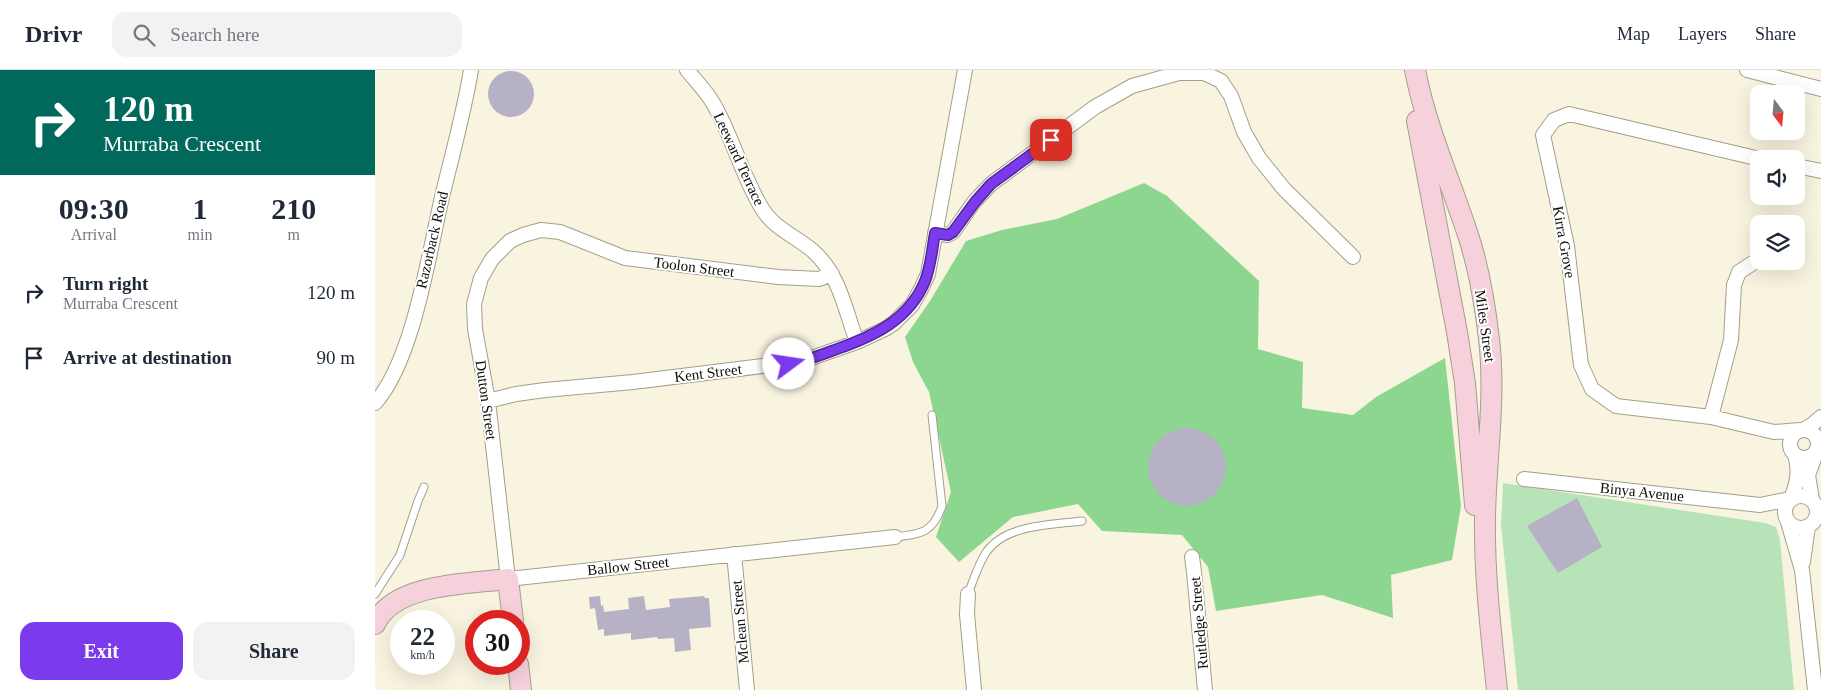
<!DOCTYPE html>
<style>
body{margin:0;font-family:"Times New Roman",serif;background:#f2f2f3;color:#1f2937;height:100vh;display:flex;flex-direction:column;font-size:19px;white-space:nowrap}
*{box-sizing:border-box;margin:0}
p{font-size:16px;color:#747a83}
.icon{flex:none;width:28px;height:28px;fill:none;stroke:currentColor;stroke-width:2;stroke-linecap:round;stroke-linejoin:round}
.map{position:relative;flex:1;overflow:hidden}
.details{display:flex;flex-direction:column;background:#fff;width:375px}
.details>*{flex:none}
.guide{background:#00695c;color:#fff;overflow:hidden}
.needle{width:32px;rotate:164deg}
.fabs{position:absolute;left:1375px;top:15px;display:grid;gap:10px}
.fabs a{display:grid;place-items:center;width:55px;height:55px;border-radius:10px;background:#fff;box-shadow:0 5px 20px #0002;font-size:25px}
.speed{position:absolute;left:15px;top:540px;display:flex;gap:10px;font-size:25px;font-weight:700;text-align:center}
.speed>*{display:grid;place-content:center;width:65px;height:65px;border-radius:50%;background:#fff;box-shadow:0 5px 20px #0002;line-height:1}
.speed small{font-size:12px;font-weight:400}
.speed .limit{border:8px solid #d22;background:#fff;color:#111}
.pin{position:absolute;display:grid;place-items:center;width:42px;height:42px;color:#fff;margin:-21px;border-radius:10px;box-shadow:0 2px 8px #0006}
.me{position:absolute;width:55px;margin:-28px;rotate:76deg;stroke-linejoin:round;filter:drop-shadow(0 0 4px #0008)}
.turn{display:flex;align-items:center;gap:18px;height:105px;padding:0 20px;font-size:22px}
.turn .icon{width:65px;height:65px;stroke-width:2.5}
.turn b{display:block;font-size:35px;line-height:42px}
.eta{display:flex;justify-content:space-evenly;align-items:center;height:85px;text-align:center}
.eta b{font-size:30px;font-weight:600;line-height:35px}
.button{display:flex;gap:10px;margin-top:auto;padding:10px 20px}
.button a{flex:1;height:58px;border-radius:15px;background:#7c3aed;color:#fff;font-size:20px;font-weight:600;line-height:58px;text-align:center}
.button a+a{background:#f2f2f3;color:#1f2937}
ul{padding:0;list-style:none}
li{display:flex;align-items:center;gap:15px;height:65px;padding:0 20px}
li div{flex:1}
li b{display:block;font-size:19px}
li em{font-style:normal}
header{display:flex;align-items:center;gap:30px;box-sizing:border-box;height:70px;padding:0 25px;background:#fff;border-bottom:1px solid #e0e1e3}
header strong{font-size:24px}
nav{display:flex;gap:28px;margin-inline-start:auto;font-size:18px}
.search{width:350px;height:45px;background:#f2f2f3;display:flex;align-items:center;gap:12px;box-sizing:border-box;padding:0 18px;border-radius:15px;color:#747a83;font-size:19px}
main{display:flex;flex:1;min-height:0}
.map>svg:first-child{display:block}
.green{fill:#b6e3b7}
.forest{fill:#8dd690}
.building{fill:#b6b1c4}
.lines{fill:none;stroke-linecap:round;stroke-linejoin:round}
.lane-casing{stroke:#a39f8c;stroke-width:9}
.street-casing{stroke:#a39f8c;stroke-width:16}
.secondary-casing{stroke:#a39f8c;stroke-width:22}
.lane{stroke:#fff;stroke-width:7}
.street{stroke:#fff;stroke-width:14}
.secondary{stroke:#f6d1dc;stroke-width:20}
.route-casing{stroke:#51269a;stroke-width:12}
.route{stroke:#7c3aed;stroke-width:9}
.labels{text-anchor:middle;stroke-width:4;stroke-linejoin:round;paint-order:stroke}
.street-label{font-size:15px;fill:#0d0c06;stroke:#fff}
</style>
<header>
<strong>Drivr</strong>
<div class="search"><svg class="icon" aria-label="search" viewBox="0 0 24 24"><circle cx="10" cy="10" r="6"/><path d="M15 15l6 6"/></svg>Search here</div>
<nav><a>Map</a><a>Layers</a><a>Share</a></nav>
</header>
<main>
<section class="details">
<div class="guide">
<div class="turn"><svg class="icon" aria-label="right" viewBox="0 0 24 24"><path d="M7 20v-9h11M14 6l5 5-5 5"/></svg><div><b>120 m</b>Murraba Crescent</div></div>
</div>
<div class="eta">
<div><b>09:30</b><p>Arrival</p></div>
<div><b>1</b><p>min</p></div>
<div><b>210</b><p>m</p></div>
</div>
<ul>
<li><svg class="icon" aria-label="right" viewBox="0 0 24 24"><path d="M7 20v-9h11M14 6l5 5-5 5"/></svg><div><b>Turn right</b><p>Murraba Crescent</p></div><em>120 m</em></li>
<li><svg class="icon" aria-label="arrive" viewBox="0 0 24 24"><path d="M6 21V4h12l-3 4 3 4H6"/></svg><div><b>Arrive at destination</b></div><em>90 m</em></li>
</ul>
<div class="button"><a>Exit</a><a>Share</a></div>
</section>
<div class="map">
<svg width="1446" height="620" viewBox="0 0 1446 620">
<rect width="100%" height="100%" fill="#f9f4e0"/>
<path class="green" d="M1128,413L1390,453L1401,457L1405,470L1419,620H1143L1126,455Z"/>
<path class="forest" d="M769,113L792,126L884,211L883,279L928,292L927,338L978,345L1001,327L1070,288L1086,436L1077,490L1016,505L1018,548L947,525L841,541L833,497L807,465L727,461L703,434L638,447L584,492L561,467L576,422L554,322L538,292L530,267L555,231L591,171L627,160L682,149Z"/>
<path class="building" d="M113 24a23 23 0 1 1 46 0a23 23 0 1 1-46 0Z
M773 397a39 39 0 1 1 78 0a39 39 0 1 1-78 0Z
M1202,428L1227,477L1183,503L1152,456Z
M225,526L226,536L228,535L229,542L254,539L253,528L269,526L271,540L295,537L294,529L329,526L330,528H334L336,557L314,559L316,580L300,582L299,568L283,569L282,567L256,570V563L229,566V559L223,560L220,538L215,539L214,527Z"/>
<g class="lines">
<g class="lane-casing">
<path id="lane" d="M520,467C546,464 558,463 567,436L557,345
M0,524L25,485L43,431L49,417
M593,524C599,509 603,494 612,481C632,454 677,455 707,451"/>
</g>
<g class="street-casing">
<path id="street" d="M312,0C321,11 331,21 338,33C358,67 367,107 388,140C400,159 422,167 438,181C465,205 470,240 482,272
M1372,0L1446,19
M1385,89L1194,44L1179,50L1168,65L1192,176L1206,295L1217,319L1241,336L1336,347L1399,362L1425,360
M1421,96L1446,101
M560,163L573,165L578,162L599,132L616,114L720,37L757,16L804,3H829L846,11L856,26L869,62L884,88L909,119L978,187
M457,204L444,209L403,207L250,188L185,162L166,160L148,165L135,171L117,189L106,208L99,234L100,259L113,331L133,509L520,467
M113,331L141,324L170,320L258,312L428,291L482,272L510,259L519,253L537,235L546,219L553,204L590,0
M0,333C38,291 54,183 67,127C77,85 89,43 96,0
M1336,347L1356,270L1359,215L1364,202L1381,191H1412
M1415 374a14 14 0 1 1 28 0a14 14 0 1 1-28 0Z
M1428,360L1438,354L1446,347
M1149,409L1385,435L1415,429
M1410 442a16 16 0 1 1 32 0a16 16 0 1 1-32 0Z
M1416,428C1423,413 1425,400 1420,385
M1437,430L1433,405L1441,383
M1413,452L1427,500L1440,620
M359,484L372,620
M817,487L819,502L830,620
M1428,492L1433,456
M593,524L592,544L599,620"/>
</g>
<g class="secondary-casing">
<path id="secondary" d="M1040,0C1051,57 1075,110 1093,165C1104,198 1110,235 1114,269C1121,328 1111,387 1110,447C1109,505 1116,562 1122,620
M1042,51L1082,262L1090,313L1100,435
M0,554C19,513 93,514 133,509L138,551
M143,594L146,620"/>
</g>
<use href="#lane" class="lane"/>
<use href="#street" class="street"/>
<use href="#secondary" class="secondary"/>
</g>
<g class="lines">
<g class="route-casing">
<path id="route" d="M414,294C431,291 446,285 462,279C499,266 534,250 550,211C556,196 557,179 560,163L573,165L578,162L600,132L616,114L676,70"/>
</g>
<use href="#route" class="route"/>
</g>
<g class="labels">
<g class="street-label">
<text transform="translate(364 89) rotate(65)" y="5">Leeward Terrace</text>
<text transform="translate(57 170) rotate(-77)" y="5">Razorback Road</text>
<text transform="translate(1189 172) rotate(80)" y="5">Kirra Grove</text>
<text transform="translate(319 197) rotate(7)" y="5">Toolon Street</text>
<text transform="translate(1110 256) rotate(82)" y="5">Miles Street</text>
<text transform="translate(333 303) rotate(-7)" y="5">Kent Street</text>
<text transform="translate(111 330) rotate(82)" y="5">Dutton Street</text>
<text transform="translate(1267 422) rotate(6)" y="5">Binya Avenue</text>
<text transform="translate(253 496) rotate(-6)" y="5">Ballow Street</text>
<text transform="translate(365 552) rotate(-95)" y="5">Mclean Street</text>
<text transform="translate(824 553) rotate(-95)" y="5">Rutledge Street</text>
</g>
</g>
</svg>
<div class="fabs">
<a><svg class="needle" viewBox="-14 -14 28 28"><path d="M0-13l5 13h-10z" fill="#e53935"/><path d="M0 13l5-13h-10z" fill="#747a83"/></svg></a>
<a><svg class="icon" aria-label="sound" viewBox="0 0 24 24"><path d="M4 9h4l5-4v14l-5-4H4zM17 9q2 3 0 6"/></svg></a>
<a><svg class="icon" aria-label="layers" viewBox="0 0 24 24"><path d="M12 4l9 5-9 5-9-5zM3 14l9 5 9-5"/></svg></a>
</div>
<div class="speed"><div>22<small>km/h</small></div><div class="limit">30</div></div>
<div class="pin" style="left:676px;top:70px;background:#d93025"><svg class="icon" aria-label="arrive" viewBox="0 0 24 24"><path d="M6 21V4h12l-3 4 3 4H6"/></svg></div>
<svg class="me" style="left:414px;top:294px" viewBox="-20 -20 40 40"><circle r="19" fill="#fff"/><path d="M0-13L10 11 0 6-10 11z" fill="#7c3aed"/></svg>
</div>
</main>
